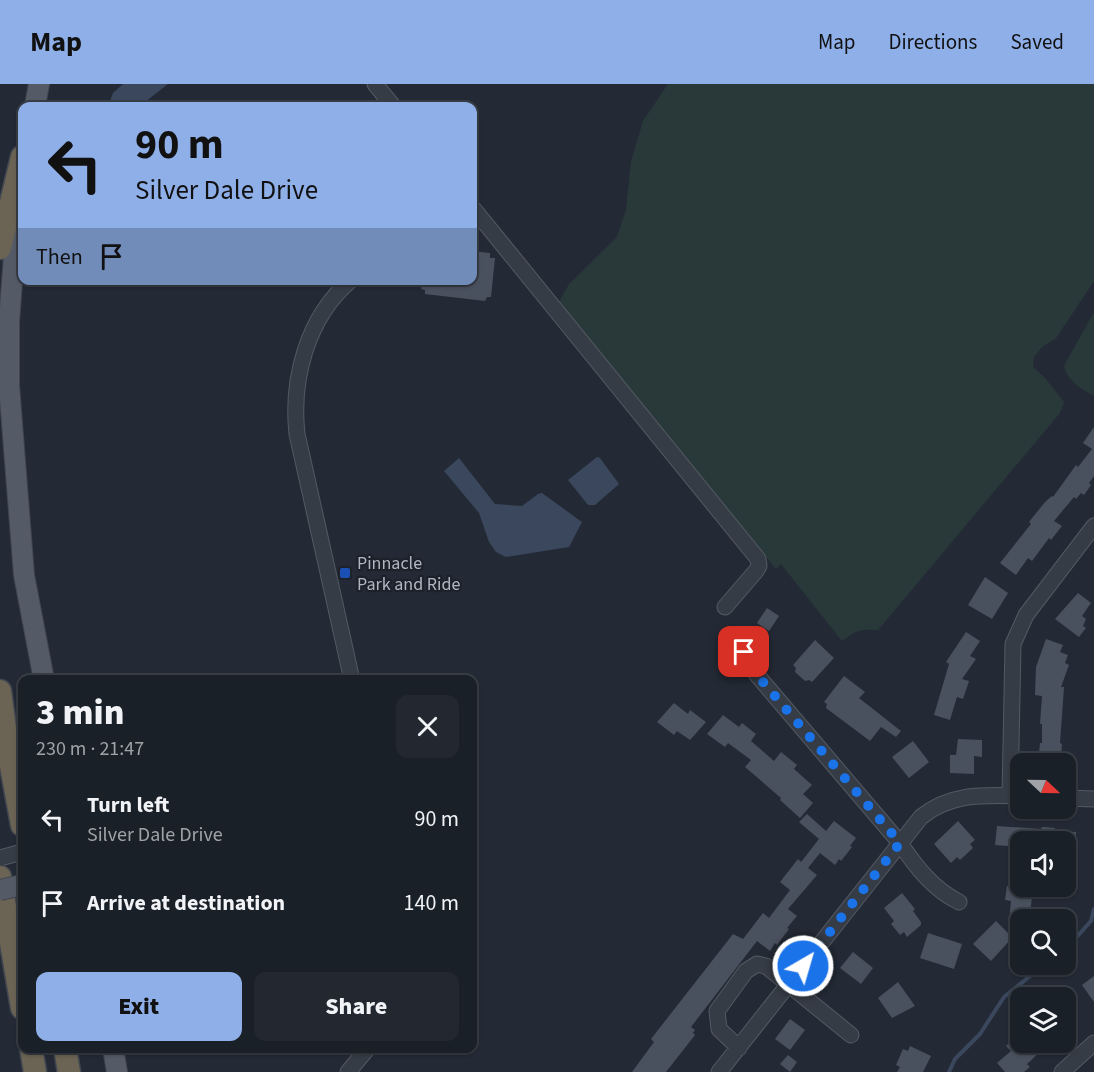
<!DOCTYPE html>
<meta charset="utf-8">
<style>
body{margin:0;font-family:"Source Sans 3",sans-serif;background:#232830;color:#f1f3f6;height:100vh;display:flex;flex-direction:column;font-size:22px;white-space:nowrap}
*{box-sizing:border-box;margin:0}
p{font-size:20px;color:#9fa3a8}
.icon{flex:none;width:33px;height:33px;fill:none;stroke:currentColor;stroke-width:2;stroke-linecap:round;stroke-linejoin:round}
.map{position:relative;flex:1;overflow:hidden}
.details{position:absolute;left:18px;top:591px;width:459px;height:378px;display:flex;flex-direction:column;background:#1a2028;border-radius:12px;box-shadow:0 2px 4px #0004,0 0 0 2px #383e45}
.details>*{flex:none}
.banner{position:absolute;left:18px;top:18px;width:459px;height:183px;border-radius:12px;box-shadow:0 2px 4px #0004,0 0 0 2px #383e45;background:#8fafe9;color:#111;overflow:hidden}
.needle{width:39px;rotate:112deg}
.buttons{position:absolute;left:1010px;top:669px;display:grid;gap:12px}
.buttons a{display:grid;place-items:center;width:66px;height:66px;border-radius:12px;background:#1a2028;box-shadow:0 2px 4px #0004,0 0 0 2px #383e45;font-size:30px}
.pin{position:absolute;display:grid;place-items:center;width:51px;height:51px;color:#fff;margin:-26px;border-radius:12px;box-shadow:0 3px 9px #0006}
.me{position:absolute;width:66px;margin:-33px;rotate:38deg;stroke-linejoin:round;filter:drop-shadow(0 0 4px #0008)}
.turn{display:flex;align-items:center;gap:21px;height:126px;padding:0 18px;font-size:27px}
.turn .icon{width:78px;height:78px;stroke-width:2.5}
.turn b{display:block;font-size:42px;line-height:51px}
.then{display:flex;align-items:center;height:57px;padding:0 18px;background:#0003;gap:12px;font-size:22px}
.round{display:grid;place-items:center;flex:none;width:63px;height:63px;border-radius:12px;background:#232830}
.headline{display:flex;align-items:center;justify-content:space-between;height:102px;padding:0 18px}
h1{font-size:36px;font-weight:800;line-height:45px}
.action{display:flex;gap:12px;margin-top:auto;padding:12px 18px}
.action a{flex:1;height:69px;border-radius:12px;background:#8fafe9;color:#111;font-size:24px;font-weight:800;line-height:69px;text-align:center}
.action a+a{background:#232830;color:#f1f3f6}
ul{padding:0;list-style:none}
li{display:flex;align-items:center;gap:18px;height:84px;padding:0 18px}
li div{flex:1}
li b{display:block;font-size:22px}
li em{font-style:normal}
header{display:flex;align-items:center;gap:36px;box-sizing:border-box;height:84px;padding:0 30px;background:#8fafe9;color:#111}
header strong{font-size:28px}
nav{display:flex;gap:33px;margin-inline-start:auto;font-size:21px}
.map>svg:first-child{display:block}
.green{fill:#29393a}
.water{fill:#3a475c}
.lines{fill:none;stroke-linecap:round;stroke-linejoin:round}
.stream{stroke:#3a475c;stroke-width:4}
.building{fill:#4a515e}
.minor-casing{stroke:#545a63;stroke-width:17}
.major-casing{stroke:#40454f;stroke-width:22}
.highway-casing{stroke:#414750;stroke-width:25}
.minor{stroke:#363c46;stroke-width:15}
.major{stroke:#545b66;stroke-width:20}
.highway{stroke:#6b6354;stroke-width:22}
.major-bridge-casing{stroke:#40454f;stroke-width:22;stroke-linecap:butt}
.major-bridge{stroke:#545b66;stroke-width:20}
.route{stroke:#1a73e8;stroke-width:10;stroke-dasharray:0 18}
.transit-dot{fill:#1a4fb4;stroke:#1c212a;stroke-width:2}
.labels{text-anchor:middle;stroke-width:4.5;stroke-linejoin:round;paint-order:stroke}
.poi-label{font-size:18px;fill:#b1b7c2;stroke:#1c212a;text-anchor:start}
</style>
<header>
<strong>Map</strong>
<nav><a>Map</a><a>Directions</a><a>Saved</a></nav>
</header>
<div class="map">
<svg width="1094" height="988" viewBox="0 0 1094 988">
<rect width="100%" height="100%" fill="#232a35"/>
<path class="green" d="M668,0H1094V197L1056,254L1042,263L1034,273L1033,283L1045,294L1064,318L1060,329L878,546C862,544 854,547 842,557L781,480L776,485L559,218L569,200L617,153L626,126L631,78L643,37Z
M1094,228V312C1081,305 1067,296 1064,282Z"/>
<path class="water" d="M123,0H168L140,22H108L113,9Z
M597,373L600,374L619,400L595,421H588L568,396Z
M459,374L495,420L522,422L538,410L542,409L582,438L569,463L506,473L496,468L489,458L479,429L444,387Z"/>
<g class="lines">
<path class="stream" d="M1065,866L1091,837L1094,825
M949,988L955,975L980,950L1004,913L1045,880"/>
</g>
<path class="building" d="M472,167L490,169V174H495L491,213H487L485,217L425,210V206L421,205L422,196H472Z
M1094,343V392L1089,399L1091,401L1084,411L1081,409L1076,415L1074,413L1054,437L1062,442L1051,456L1049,454L1032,477L1028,474L1016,491L1000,479L1031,440L1029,438L1045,418L1052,412L1053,413L1076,381L1078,383L1092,365L1083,359Z
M985,493L1008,509L992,535L968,521Z
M1078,509L1091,519L1082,532L1086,535L1083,542L1086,544L1079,553L1055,535Z
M767,524L779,532L769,547L757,539Z
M966,548L980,557L970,572L976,575L962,595L969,597L963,615L957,613L950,636L934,631L949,580L946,578Z
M1046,555L1063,561L1060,568L1068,571L1065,579L1069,581L1061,603H1064L1060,659L1062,660L1061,673H1057V680H1037V669H1039L1040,659H1042V640H1040L1042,612L1035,611L1036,583Z
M815,556L834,574L812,598L809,596L805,597L795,588L796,584L793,581Z
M844,592L865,608L859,614L901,647L896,653L881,643L870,657L826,624L827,620L824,618Z
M674,619L688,630L690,626L706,638L690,656L677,647L674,651L657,638Z
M723,631L739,643L742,639L756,650L751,657L774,677L781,668L797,681L794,685L812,701L803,710L813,719L800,734L780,716L781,714L745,683L751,676L728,659L725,663L707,650Z
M958,655L982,656V673L974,672V690L950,689V671H956Z
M913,657L929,678L909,694L892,673Z
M807,730L826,747L834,737L856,754L850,762L852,763L841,777L839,775L835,781L820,769L808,784L817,791L788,825L797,832L787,844L789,845L777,861L775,859L770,867L757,857L691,943L695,946L693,949L695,951L666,988H632L654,958L651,955L733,850L743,855L763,829L769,834L790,806L780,798L798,775L801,778L819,755L799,738Z
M958,737L975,756L970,760L973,764L960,776L957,773L951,779L934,760Z
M997,742L1041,745L1042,743L1055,744L1054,747L1076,748L1075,770H1065V758H1020V763L995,761Z
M1007,802L1033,806L1029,836H1020V840L1009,838L1011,817L1005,816Z
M902,809L915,825L913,827L921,838V841L907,853L904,848L900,851L891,840L894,837L884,824Z
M996,837L1011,852V855L991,877L973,860Z
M928,849L962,860L954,885L920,874Z
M853,868L873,884L861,900L840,884Z
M1094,892V918L1082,901Z
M898,898L915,922L892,934L878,914Z
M1065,912L1077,926L1065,936Z
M790,935L805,946L790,966L775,955Z
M1017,952L1020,958H1032L1041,967L1027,980L1030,983L1024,988H1005L997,979L1011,967L1006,962Z
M910,962L931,972L923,988H897L900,983L896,981L903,965L908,967Z
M788,971L797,978L790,988L780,980Z"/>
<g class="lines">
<g class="minor-casing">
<path id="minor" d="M375,0L393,22
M472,123L758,475L759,482L756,487L725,523
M351,196C307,233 291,295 297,350L352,596
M744,568L757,591L900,759C916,783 933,805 959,818
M1010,712L1013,560L1026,531L1094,442
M1065,714L1094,715
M0,774L22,768
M739,964L719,945L717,927L746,887L757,880L766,882L851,951
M348,988L368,964
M719,988L921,733C951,709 983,711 1020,712
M1062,988L1094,959"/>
</g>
<g class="major-casing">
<path id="major" d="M35,22L39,0
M21,114L15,159L9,238V301L24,491L44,596
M113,964L117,988"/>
</g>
<g class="highway-casing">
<path id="highway" d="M0,164L22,73
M0,607L8,666L22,741
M0,793L22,924
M31,964L35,988
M65,964L69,988"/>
</g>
<use href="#minor" class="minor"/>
<use href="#major" class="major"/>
<use href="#highway" class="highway"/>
<g class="major-bridge-casing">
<path id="major-bridge" d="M0,806L22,801"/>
</g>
<use href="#major-bridge" class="major-bridge"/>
</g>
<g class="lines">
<path class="route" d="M744,568L757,591L900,759L803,882"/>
</g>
<rect class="transit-dot" x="339" y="483" width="12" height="12" rx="3"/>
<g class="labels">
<g class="poi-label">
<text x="357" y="485">Pinnacle<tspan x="357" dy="21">Park and Ride</tspan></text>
</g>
</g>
</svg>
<div class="buttons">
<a><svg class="needle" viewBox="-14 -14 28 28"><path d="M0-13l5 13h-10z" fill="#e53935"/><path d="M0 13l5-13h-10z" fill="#9fa3a8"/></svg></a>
<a><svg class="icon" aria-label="sound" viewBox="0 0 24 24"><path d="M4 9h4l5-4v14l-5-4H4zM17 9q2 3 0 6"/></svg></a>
<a><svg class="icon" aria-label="search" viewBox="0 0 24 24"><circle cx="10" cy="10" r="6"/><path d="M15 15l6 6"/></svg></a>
<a><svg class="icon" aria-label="layers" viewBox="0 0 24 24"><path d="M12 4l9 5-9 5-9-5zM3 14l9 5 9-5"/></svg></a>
</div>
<div class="pin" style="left:744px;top:568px;background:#d93025"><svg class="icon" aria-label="arrive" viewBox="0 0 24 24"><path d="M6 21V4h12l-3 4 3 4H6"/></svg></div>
<svg class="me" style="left:803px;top:882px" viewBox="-20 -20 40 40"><circle r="17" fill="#1a73e8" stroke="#fff" stroke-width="3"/><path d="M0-11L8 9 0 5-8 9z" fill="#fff"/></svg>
<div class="banner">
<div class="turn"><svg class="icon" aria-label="left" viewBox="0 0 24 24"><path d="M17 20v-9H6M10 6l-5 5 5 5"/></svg><div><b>90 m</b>Silver Dale Drive</div></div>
<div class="then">Then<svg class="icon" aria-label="arrive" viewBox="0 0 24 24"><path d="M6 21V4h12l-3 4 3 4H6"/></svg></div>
</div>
<section class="details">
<div class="headline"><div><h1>3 min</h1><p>230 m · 21:47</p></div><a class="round"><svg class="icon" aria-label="close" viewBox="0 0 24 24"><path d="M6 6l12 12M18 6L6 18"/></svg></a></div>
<ul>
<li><svg class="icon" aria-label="left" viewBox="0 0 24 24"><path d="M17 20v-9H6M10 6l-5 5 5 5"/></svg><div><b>Turn left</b><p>Silver Dale Drive</p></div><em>90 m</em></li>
<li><svg class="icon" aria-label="arrive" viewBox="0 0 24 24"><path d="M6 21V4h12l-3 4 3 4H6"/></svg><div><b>Arrive at destination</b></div><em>140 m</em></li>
</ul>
<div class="action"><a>Exit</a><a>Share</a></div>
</section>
</div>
